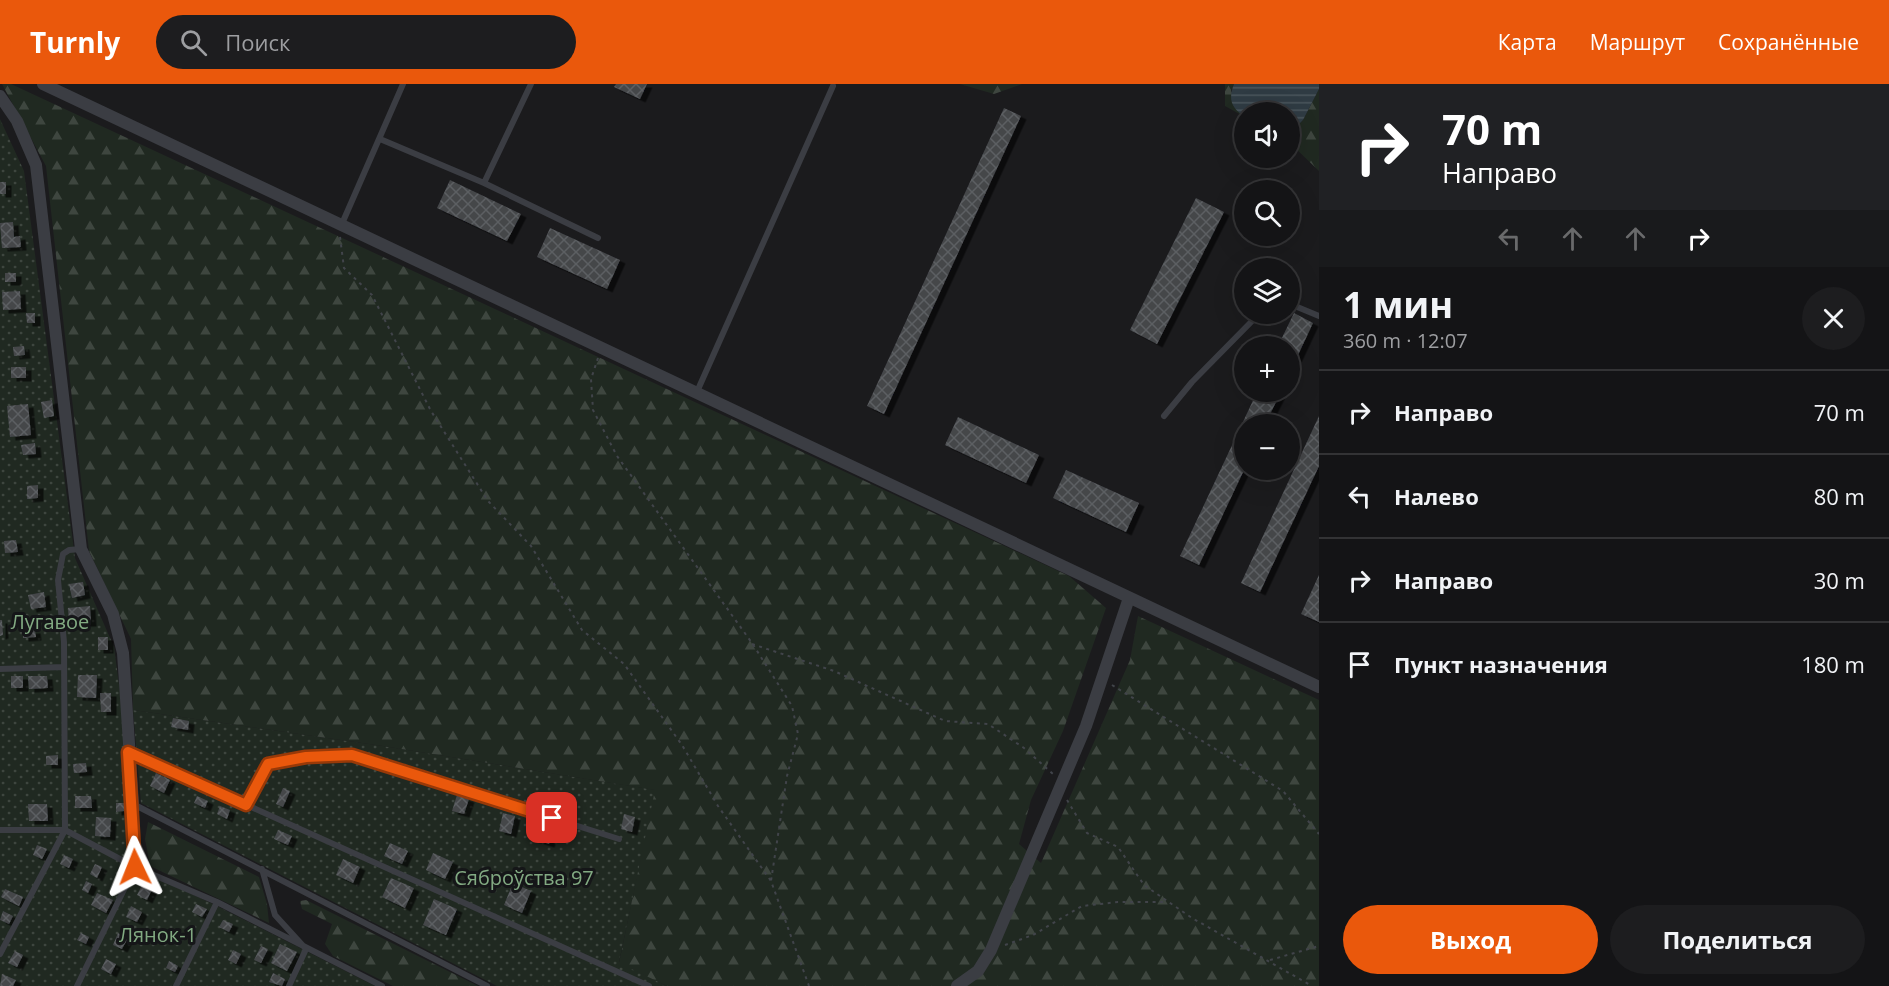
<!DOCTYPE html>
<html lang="ru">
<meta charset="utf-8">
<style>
body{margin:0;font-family:"Open Sans",sans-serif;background:#1d1d1f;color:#f1f3f6;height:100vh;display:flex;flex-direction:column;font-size:22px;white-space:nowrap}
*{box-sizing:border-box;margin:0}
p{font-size:20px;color:#9d9ea1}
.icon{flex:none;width:33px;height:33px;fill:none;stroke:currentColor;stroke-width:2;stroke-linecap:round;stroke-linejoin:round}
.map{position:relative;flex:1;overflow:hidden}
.side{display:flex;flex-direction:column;background:#141416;width:570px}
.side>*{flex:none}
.top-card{background:#202124;color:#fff;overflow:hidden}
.tools{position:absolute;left:1234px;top:18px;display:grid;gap:12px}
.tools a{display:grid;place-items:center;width:66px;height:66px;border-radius:50%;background:#141416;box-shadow:0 6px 24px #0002,0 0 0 2px #333335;font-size:30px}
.pin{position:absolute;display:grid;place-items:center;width:51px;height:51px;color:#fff;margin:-26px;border-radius:12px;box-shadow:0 3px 9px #0006}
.me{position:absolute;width:66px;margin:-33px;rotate:358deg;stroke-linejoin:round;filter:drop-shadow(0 0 4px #0008)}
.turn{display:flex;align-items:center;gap:21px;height:126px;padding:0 24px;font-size:27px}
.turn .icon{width:78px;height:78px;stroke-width:2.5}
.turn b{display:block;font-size:42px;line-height:51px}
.lanes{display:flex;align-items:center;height:57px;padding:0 24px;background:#0003;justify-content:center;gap:30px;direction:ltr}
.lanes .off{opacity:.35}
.round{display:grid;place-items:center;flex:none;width:63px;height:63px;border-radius:32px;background:#1d1d1f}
.summary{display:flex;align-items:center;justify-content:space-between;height:102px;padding:0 24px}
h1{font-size:36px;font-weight:700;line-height:45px}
.action{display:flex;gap:12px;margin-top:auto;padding:12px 24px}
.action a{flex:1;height:69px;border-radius:36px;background:#ea580c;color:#fff;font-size:24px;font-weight:700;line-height:69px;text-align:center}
.action a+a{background:#1d1d1f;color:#f1f3f6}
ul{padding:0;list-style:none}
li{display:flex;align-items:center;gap:18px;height:84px;padding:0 24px;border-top:2px solid #333335}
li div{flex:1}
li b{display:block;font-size:22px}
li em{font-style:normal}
header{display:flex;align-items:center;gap:36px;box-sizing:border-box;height:84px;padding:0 30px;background:#ea580c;color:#fff}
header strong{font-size:28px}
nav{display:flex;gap:33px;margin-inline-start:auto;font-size:21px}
.search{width:420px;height:54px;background:#1d1d1f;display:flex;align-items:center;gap:15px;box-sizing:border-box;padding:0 21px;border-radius:33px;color:#9d9ea1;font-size:22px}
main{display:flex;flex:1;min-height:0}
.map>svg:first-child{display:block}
.grass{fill:url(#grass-dots)}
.forest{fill:url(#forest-firs)}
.water{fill:url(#water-rules)}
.building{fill:url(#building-cross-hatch);filter:url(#shadow)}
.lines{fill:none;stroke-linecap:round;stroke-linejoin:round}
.path{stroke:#41444a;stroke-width:2;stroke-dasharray:3 4.5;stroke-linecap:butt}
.lane{stroke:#3b3d43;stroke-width:6}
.street{stroke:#3b3d43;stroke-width:12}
.route-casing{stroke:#983908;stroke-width:15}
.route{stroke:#ea580c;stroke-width:10}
.labels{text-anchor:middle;stroke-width:6;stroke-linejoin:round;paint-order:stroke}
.park-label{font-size:20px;fill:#82aa82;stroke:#151618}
</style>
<header>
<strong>Turnly</strong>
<div class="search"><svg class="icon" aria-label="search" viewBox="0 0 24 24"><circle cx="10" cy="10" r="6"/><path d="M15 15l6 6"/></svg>Поиск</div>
<nav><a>Карта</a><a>Маршрут</a><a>Сохранённые</a></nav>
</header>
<main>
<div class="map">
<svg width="1319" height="902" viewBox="0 0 1319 902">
<defs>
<pattern id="grass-dots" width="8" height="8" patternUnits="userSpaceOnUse" patternTransform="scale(1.5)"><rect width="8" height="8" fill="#202921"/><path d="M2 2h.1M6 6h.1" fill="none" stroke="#3e463f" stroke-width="1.8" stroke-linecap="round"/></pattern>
<pattern id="forest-firs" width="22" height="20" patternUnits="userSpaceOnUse" patternTransform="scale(1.5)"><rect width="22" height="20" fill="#202921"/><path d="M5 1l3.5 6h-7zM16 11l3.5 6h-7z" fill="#3e463f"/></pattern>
<pattern id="water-rules" width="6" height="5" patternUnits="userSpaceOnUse" patternTransform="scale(1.5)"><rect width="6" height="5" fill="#2f3b43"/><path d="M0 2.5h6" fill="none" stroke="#4a555c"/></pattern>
<pattern id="building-cross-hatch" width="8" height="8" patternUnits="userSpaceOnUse" patternTransform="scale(1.5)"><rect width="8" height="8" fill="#44464a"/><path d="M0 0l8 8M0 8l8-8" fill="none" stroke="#5c5e62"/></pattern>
<filter id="shadow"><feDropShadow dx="5.5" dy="3.5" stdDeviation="0" flood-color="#0009"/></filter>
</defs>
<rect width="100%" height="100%" fill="#1b1b1d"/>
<path class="grass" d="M0,35L24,87L75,474L114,563L122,624L134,784L211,819L375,902H0Z
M133,626L383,662L656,706L619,878L667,902H497L141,719Z"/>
<path class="forest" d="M2,0H11L1069,492L1106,524L1063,647L1031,716L1019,760L1041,779L1130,576L1138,532L1319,616V902H667L619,879L655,706L383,662L133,626L131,555L89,467L46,82Z
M960,0H1022L994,10Z
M1225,0H1234L1231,7L1245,33L1225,22Z
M1319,5V87L1290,59V49L1303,36Z
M148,738L259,793L267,820L269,839L150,782L145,755Z
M306,816L478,902H393L333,872L325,860L332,840L302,825L300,817Z"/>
<path class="water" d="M1234,0H1319V5L1303,36L1290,49V28H1245V33C1231,24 1228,15 1234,0Z"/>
<path class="building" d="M616,0H647L640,15L614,3Z
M1004,24L1021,32L884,330L867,322Z
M450,96L521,130L507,157L437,124Z
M0,98H6V110H0Z
M1196,114L1224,128L1157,260L1130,246Z
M13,138L14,153L20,152L21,163L2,164L0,139Z
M550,144L620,176L607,205L537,173Z
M5,189H16V198H5Z
M20,207L21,225L3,226L2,208Z
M26,229H35V239H27Z
M1294,229L1313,239L1290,288V262H1278Z
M24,262L25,271L14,272L13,263Z
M11,283H26V294H11Z
M1257,308H1281L1265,340H1245V384L1199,481L1180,472Z
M52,316L54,332L44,334L41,318Z
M28,320L31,351L10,353L7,322Z
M1319,332V382L1260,508L1241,499Z
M958,333L1039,371L1026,399L945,361Z
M35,359L36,370L23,371L21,361Z
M1066,386L1139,419L1126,448L1053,414Z
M38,401V414L27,415V402Z
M16,456L18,468L5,469L4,457Z
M1319,491V538L1301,530Z
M83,498L85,511L72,514L69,500Z
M44,508L46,523L31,525L28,511Z
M90,522L91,539L69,540L68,524Z
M0,536H2L3,551L0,552Z
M35,546L36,553L23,554V547Z
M98,553H108V566H98Z
M78,591H97L96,614L77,613Z
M11,592H23V604H11Z
M28,592H47L48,604L29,605Z
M100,609H111V628H101Z
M173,634L189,637L188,646L171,643Z
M58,671V681H46V672Z
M86,679L87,688L74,689L73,680Z
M156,689L170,696L164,709L150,702Z
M283,704L290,707L283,723L276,720Z
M457,711L469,715L464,730L452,727Z
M75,712H91L92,724H75Z
M197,712L208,717L205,724L194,719Z
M116,719H124V727L116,728Z
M28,720H47L48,737H29Z
M220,722L230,726L227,735L217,730Z
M503,729L515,732L511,750L499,747Z
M624,730L635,733L632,748L621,745Z
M96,733L111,734L110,753L95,752Z
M538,739L554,744L549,760L533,755Z
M278,746L292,752L288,761L274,755Z
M390,759L408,767L402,780L384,772Z
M37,761L47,765L42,775L33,771Z
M433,769L453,778L445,795L426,786Z
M64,771L73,775L69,784L60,780Z
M343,775L360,783L353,799L336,791Z
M95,780L102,783L97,794L90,790Z
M391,794L414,804L405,824L382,813Z
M86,797L92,800L88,809L82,806Z
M144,797L154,801L147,816L137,811Z
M513,799L531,807L522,829L504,821Z
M5,805L23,813L19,822L1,813Z
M97,809L113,816L106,829L91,821Z
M434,815L457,825L446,851L423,841Z
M196,820L207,825L202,833L192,828Z
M131,822L142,828L137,838L126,833Z
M3,827L13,832L9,840L0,836Z
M223,836L233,840L229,848L219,843Z
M81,849L89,853L86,860L77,856Z
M118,849L128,854L122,865L113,861Z
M280,860L297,868L287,887L271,879Z
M261,862L268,865L261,879L254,876Z
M233,866L241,870L236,880L228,876Z
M15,867L23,871L17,883L8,879Z
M106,875L116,880L111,890L101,885Z
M169,877L178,882L175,888L166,884Z
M273,889L285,895L282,902L269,898Z
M2,890L16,896L13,902H0Z"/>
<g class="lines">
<path class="path" d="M340,153L344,184L372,211L431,327L488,417L531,462L582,546L624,580L682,661L718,722L771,797
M598,274L591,295L593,326L617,372L752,559L792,622L798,650L787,692L771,797L809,902
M752,560L834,587L945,637L988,640L1024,664L1053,690
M1112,601L1283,707L1319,750
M1067,716L1087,749L1118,763L1144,801L1192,834L1312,902
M1005,861L1033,851L1082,822L1118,818H1167
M1270,876L1319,862"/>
<path class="lane" d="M380,55L484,99L531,0
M484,99L598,154
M341,142L403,0
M1290,220L1319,232
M696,310L833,2
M1164,332L1192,298L1257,232L1264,230
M0,585L64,583
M129,668L649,902
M246,721L268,680L306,673L352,671L619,755
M0,746H65L135,783L217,818L382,902
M262,785L275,831L306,865L289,902
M0,870L65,746L64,558L58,496L63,470L69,466L81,465
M77,902L135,783L133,720L487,902
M176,902L217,818"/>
<path class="street" d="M43,0L1319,603
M0,12L17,37L36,81L81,465L113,530L123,569L133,720
M957,902L978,887L991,866L1086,642L1129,514"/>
</g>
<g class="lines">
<g class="route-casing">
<path id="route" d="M135,783L128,668L246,721L268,680L306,673L352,671L552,734"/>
</g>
<use href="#route" class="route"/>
</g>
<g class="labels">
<g class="park-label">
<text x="50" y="545">Лугавое</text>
<text x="524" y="801">Сяброўства 97</text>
<text x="158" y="858">Лянок-1</text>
</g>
</g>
</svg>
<div class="tools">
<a><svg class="icon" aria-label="sound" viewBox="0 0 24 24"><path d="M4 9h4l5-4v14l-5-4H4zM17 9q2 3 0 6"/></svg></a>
<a><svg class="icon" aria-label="search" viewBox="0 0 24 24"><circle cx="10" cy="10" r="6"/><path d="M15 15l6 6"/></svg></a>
<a><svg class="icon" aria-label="layers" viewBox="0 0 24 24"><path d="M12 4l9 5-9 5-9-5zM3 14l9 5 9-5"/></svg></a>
<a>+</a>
<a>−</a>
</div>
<div class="pin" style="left:552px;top:734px;background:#d93025"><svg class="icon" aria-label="arrive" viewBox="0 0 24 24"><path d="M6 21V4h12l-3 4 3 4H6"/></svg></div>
<svg class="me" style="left:135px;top:783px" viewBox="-20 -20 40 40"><path d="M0-17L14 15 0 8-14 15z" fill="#ea580c" stroke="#fff" stroke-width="4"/></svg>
</div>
<section class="side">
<div class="top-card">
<div class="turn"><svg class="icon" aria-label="right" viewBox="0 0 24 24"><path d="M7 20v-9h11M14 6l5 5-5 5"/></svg><div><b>70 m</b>Направо</div></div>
<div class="lanes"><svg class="icon off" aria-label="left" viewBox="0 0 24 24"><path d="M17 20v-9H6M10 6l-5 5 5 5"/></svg><svg class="icon off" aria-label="ahead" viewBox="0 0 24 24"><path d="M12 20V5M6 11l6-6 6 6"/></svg><svg class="icon off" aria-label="ahead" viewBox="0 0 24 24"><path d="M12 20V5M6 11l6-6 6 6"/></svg><svg class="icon" aria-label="right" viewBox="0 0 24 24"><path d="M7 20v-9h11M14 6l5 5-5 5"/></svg></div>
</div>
<div class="summary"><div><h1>1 мин</h1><p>360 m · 12:07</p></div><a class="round"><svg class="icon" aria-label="close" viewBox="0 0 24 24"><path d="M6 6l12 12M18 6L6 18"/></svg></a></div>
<ul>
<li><svg class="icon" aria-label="right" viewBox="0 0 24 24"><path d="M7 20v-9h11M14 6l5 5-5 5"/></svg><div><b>Направо</b></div><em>70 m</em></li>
<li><svg class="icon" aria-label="left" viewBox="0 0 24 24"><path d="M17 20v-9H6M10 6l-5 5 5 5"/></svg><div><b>Налево</b></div><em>80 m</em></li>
<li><svg class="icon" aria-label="right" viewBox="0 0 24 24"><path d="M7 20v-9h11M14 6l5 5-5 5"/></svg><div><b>Направо</b></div><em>30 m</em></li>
<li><svg class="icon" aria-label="arrive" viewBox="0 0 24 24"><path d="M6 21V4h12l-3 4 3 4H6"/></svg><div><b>Пункт назначения</b></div><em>180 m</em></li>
</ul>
<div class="action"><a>Выход</a><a>Поделиться</a></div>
</section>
</main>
